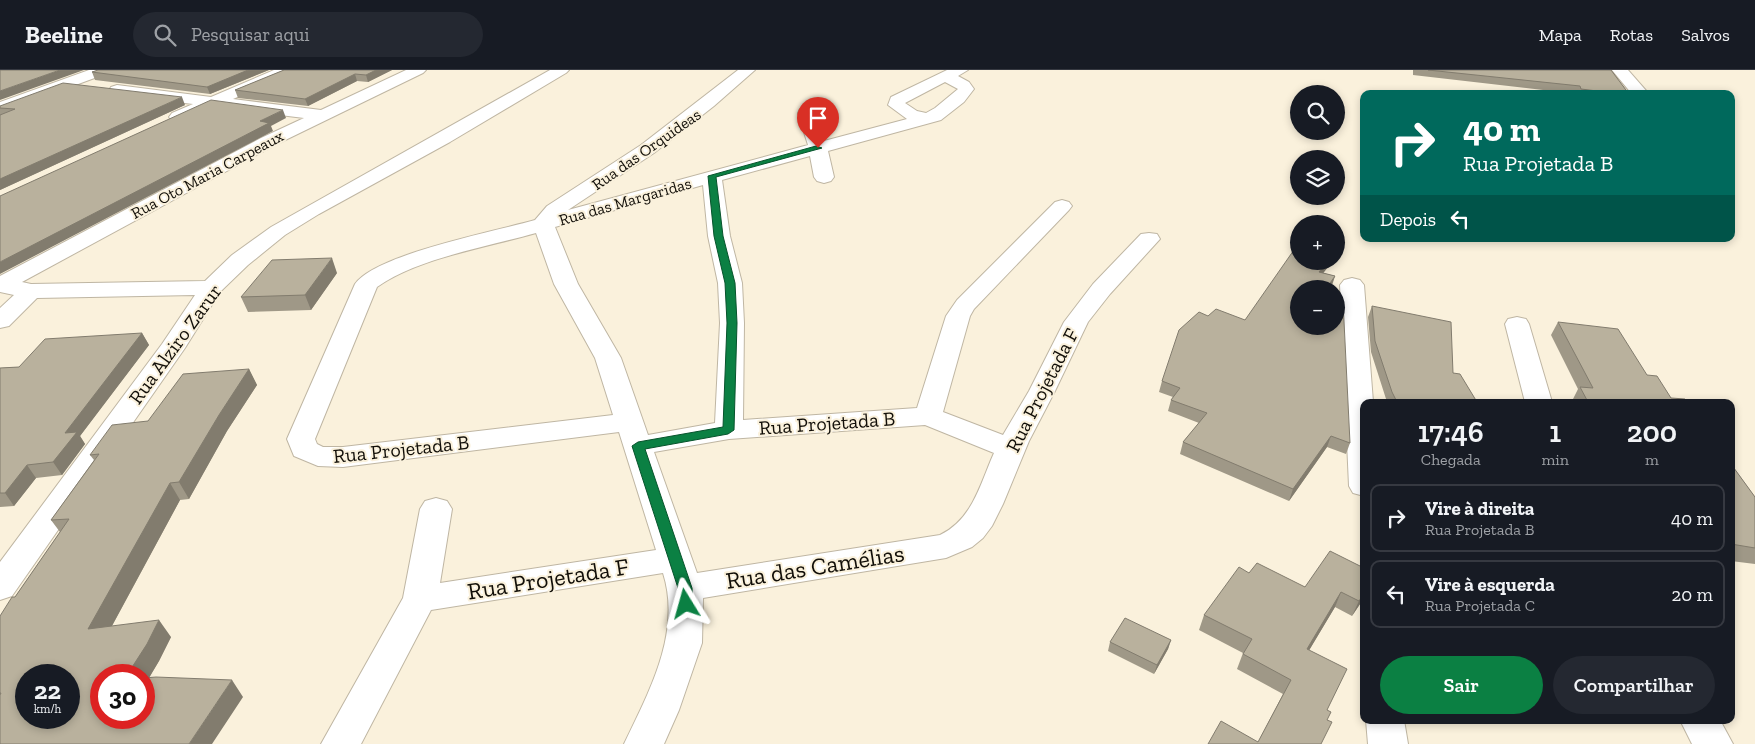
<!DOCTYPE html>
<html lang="pt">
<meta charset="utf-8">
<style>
body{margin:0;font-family:"Zilla Slab",serif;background:#242831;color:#f1f3f6;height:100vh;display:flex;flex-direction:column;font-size:19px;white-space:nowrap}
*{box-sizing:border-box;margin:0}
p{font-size:16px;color:#9ea1a6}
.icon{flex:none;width:28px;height:28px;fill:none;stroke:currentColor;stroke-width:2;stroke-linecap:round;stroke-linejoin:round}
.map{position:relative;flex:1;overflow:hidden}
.side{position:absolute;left:1360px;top:329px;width:375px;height:325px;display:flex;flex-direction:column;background:#171b24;border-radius:10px;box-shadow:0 2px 8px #0003}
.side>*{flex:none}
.banner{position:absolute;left:1360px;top:20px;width:375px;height:152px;border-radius:10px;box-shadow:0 2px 8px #0003;background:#00695c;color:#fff;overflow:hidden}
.buttons{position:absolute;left:1290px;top:15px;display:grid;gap:10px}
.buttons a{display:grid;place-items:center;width:55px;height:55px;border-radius:50%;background:#171b24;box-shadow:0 2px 8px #0003;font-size:25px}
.speed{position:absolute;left:15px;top:594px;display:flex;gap:10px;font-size:25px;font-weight:700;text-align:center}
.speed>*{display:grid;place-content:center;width:65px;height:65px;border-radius:50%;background:#171b24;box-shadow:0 2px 8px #0003;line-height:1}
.speed small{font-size:12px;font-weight:400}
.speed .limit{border:8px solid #d22;background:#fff;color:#111}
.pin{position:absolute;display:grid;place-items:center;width:42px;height:42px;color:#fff;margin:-51px -21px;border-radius:50% 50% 50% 0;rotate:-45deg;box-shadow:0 0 5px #0007}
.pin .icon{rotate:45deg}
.me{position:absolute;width:55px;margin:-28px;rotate:352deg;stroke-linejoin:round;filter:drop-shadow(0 0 4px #0008)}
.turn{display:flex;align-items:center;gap:18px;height:105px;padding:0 20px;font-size:22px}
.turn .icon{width:65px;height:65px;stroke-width:2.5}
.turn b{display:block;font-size:35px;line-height:42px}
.then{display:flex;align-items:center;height:48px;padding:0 20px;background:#0003;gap:10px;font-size:19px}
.eta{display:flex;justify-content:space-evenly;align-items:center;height:85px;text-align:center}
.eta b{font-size:30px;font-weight:600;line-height:35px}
.cta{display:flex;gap:10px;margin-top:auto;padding:10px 20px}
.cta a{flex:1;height:58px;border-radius:30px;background:#0b8043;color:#fff;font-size:20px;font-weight:600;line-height:58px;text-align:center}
.cta a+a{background:#242831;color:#f1f3f6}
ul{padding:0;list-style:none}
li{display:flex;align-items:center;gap:15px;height:68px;margin:0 10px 8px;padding:0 10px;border:2px solid #363941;border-radius:10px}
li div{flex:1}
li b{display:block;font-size:19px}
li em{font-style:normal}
header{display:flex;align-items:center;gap:30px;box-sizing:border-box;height:70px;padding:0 25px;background:#171b24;border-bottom:1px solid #363941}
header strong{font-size:24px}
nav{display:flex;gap:28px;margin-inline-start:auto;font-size:18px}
.search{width:350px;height:45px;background:#242831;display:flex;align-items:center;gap:12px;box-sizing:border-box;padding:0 18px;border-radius:28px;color:#9ea1a6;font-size:19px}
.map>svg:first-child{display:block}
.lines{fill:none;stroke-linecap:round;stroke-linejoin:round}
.minor-casing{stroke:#bfb6a3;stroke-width:2}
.major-casing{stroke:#bfb6a3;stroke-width:2}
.minor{fill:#fff;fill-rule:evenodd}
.major{fill:#fff;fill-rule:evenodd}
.wall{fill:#9f9887}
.shaded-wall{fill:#827c6e}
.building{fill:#b9b19d;stroke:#827c6e;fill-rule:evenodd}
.route{fill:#0b8043;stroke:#07532c}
.labels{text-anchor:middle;stroke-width:4;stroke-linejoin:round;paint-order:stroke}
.far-street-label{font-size:16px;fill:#110e08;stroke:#faf1dc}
.street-label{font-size:20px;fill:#110e08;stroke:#faf1dc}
.near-street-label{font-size:24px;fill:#110e08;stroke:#faf1dc}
</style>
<header>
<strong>Beeline</strong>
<div class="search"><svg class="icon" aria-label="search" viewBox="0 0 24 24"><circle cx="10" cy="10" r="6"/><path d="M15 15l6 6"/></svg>Pesquisar aqui</div>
<nav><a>Mapa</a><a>Rotas</a><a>Salvos</a></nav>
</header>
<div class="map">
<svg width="1755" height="674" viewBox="0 0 1755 674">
<rect width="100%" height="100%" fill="#faf1dc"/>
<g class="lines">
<g class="minor-casing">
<path id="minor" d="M274,0H295L292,3L233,29L321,40L406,0H426L423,3L273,76L22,212L31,214L205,211L232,185L271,157L550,0H569L566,3L450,72L319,144L285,165L248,195L220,222L185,278L12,526L0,530V492L162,274L195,225L37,228L9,256L0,258V238L14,225L0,222V206L261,68L304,48L215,37L178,52L172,51L169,47L172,43L193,34L117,25L111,23L109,20L111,17L117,15L211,27Z
M738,0H755L714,36L654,83L568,140L808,75L798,43L800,39H812L824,71L907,49L888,35L891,27L947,0H968L958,6L969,12L974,19L964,32L941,50L828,81L834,107L831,111L824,113L817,111L814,107L810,86L722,110L730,166L742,213L744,253L743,350L917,338L946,246L957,230L1055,132L1062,130L1069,132L1072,136L1069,140L974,239L970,246L943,342L1003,365L1029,321L1064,252L1093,214L1141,164L1149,163L1157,164L1160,169L1110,224L1088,252L1055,321L1029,371L1003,434L992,456L983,468L972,477L946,488L703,528L702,573L679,640L664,674H624C649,622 682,562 663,503L431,540L361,674H321L403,528L420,439L425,431L436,428L447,431L452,439L440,513L656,480L619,362L343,397L318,396L294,386L287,369L355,214C376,184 497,161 535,150L547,136L641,75ZM945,12L958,19L935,38L926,43L917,41L905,33ZM703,115L708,166L718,213L720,253L715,353L648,365L621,288L578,214L555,157ZM536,163L554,214L595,288L613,345L343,377H323L317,374L315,369L377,217C418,188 487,177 536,163ZM925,355L994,383C980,414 973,449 940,465L697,503L654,382L729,369Z
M1612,0H1628L1649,24H1632Z
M1352,208L1360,210L1364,215L1373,332H1364V426L1353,423L1349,416L1340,215L1344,210Z
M1517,247L1526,249L1529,254L1552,332H1525L1505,254L1508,249Z
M1366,650H1404L1408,674H1368Z
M1680,650H1720L1733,674H1692Z"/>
</g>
<g class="major-casing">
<path id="major" d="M89,0H111L108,3L0,43V32Z"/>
</g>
<use href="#minor" class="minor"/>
<use href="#major" class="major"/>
</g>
<path class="wall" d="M98,0H269L210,24L95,10L92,2Z
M284,0H392L368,12L357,11L308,36L238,28L235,20Z
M1413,0H1611L1629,24H1577L1413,5Z
M185,35L0,120V36Z
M1299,191H1330L1328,197L1323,203L1335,206L1332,216L1299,219L1350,373L1346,384L1327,377L1289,431L1180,384L1183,372L1199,353L1168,341L1171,330L1173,327L1159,322L1162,311L1208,246L1245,250Z
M337,203L311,240L248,242L241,227Z
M1372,236L1453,303L1477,332H1387L1371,282L1368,247Z
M1558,252L1647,305L1671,328L1687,332H1573L1572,331L1578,319L1551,265Z
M142,263L149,275L80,366L85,374L62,405L36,408L14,436L0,437V298L19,297Z
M249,299L257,315L227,361L189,429L180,430L112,556L171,567L159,591L149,608L243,627L0,674V546L15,527L60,462L51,450L94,390L90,385L148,351Z
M1731,394L1755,427V494L1731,491Z
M1364,498V528L1352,546L1335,537L1309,580L1258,672L1283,624L1237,599L1243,583L1199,560L1204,545L1249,503L1305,517Z
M1171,570L1168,579L1154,604L1108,581L1110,572Z"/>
<path class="shaded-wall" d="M60,0H84L0,30V21Z
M248,0H269L210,24L207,17Z
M376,0H392L368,12L366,5Z
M355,4L357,11L308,36L305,29Z
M182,27L185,35L0,120V109Z
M283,40L286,48L271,56L273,61L0,204V192L260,51Z
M332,188L337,203L311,240L305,225Z
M1328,191H1330L1328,197L1316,212L1319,202Z
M1335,206L1330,219H1326Z
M142,263L149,275L80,366L85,374L62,405L53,392L65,363Z
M249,299L257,315L227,361L189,429L179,412L219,345Z
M1331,366L1327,377L1289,431L1293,419Z
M27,395L36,408L14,436L5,423Z
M170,413L180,430L101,576L88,559Z
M1341,522L1335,537L1301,594L1307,579Z
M1364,524V528L1352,546L1359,531Z
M159,550L171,567L159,591L144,616V605H127Z
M1171,570L1168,579L1154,604L1157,595Z
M232,610L243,627L212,674H189Z"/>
<path class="building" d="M0,0H60L0,21Z
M98,0H248L207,17L92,2Z
M284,0H376L366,5L355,4L305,29L235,20Z
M1428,0H1611L1629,24H1621L1581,19L1580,16Z
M63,13L182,27L0,109V45L15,39L0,38V36Z
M211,30L283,40L260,51L269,53L0,192V126Z
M1296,177H1299V191H1328L1319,202L1335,206L1326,219H1299V256H1336V230L1343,231L1350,373L1331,366L1293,419L1183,372L1207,343L1171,330L1180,318L1162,311L1179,260L1199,242L1208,246L1216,239L1245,250Z
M332,188L305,225L241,227L272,190Z
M1372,236L1451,252L1453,303L1460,304L1477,332H1397L1392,322L1375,271Z
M1558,252L1618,259L1647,305L1657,306L1671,328L1685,329L1687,332H1588L1580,317L1593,318Z
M142,263L65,363L77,362L53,392L27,395L5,423H0V298L19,297L45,269Z
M249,299L219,345L179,412L170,413L88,559L159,550L147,574L127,605H101V648H144V608L156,607L232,610L189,674H0V625L1,623H0V546L12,527H15L69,449L51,450L99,384L90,385L112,355L148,351L183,304ZM26,605H69V648H26Z
M1731,394L1755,427V478L1731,474Z
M1330,481L1364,498V524L1359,531L1341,522L1307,579L1347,599L1327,640L1331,642L1327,650L1332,652L1321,674H1208L1221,651L1258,672L1291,610L1243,584L1252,569L1204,545L1239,497L1249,503L1257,493L1305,517Z
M1125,548L1171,570L1157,595L1110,572Z"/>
<path class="route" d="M816,76L822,78L716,107L723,166L735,213L737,253L734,360L728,364L645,379L692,518L693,534L691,538L686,540L680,538L678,534V518L632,376L638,372L723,357L727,253L725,213L714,166L708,106Z"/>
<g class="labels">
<g class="far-street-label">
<text transform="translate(646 79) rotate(-35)" y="6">Rua das Orquideas</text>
<text transform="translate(207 104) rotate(-28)" y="6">Rua Oto Maria Carpeaux</text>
<text transform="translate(625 131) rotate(-16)" y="6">Rua das Margaridas</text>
</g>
<g class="street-label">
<text transform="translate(175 274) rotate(-54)" y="7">Rua Alziro Zarur</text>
<text transform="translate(1042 320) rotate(-63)" y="7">Rua Projetada F</text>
<text transform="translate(827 353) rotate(-4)" y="7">Rua Projetada B</text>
<text transform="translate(401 379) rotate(-6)" y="7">Rua Projetada B</text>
</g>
<g class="near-street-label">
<text transform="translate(815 497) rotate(-9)" y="8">Rua das Camélias</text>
<text transform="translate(548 509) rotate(-9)" y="8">Rua Projetada F</text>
</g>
</g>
</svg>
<div class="buttons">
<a><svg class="icon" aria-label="search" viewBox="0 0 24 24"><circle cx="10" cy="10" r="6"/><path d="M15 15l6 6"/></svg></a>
<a><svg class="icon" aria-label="layers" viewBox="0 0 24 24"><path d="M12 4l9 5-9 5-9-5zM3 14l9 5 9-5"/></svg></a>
<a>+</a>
<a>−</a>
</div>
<div class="speed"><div>22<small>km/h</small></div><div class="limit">30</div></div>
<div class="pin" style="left:818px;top:78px;background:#d93025"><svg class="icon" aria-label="arrive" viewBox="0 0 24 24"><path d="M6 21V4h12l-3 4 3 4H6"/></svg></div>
<svg class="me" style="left:686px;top:534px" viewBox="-20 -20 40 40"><path d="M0-17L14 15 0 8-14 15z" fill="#0b8043" stroke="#fff" stroke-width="4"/></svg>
<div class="banner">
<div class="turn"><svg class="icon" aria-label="right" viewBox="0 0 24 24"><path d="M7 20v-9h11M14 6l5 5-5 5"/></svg><div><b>40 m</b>Rua Projetada B</div></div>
<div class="then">Depois<svg class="icon" aria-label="left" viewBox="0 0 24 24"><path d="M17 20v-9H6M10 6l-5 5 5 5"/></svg></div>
</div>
<section class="side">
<div class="eta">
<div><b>17:46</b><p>Chegada</p></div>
<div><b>1</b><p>min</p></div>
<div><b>200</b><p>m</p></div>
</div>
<ul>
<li><svg class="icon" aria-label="right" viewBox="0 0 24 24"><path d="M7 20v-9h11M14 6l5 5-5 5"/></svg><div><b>Vire à direita</b><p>Rua Projetada B</p></div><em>40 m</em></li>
<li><svg class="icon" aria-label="left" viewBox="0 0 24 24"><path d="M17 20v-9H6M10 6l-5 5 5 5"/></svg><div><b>Vire à esquerda</b><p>Rua Projetada C</p></div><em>20 m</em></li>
</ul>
<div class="cta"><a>Sair</a><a>Compartilhar</a></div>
</section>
</div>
